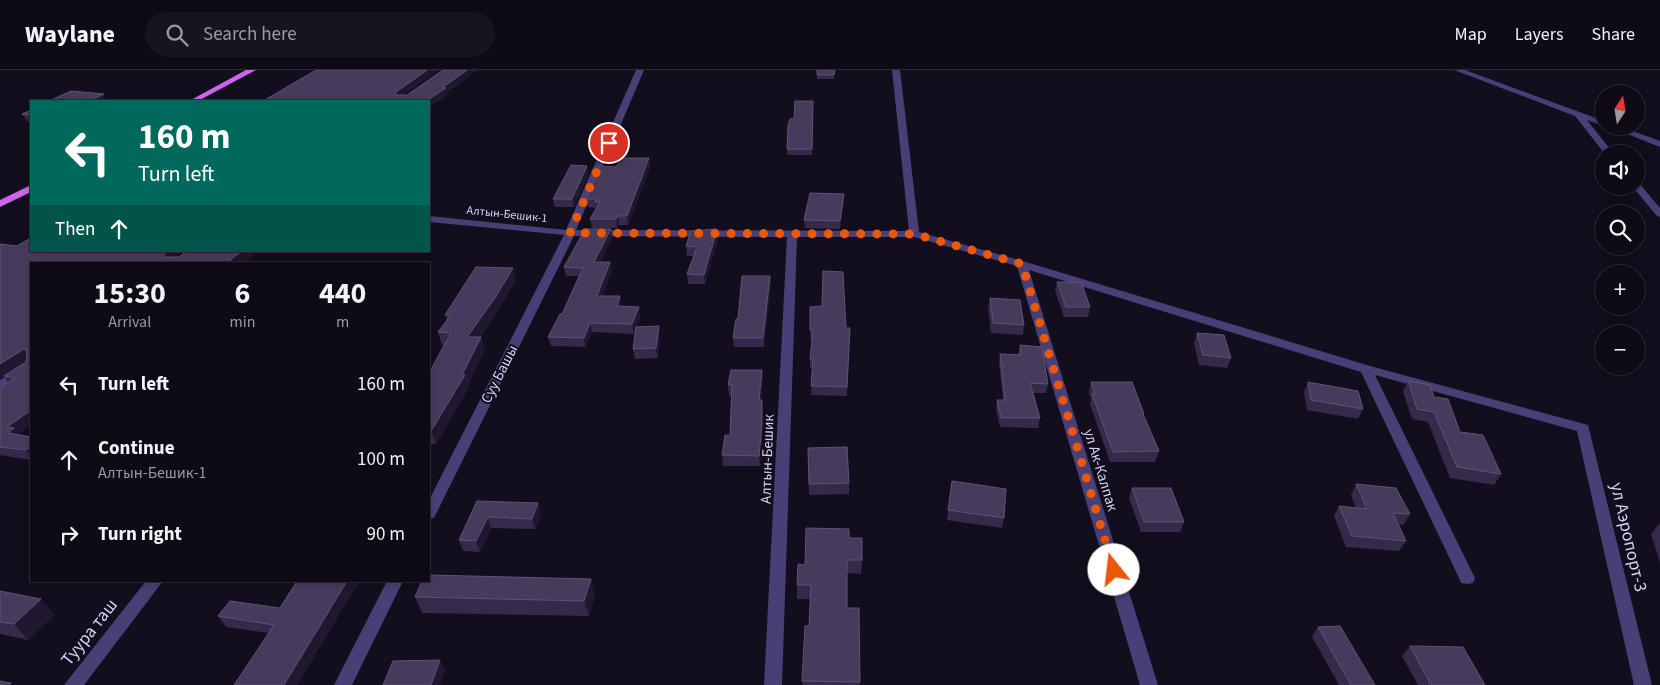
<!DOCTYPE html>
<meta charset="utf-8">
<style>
body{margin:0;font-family:"Source Sans 3",sans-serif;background:#17131f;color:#f1f3f6;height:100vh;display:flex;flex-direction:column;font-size:19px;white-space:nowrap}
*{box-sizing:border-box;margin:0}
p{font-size:16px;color:#9b9aa1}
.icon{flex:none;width:28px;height:28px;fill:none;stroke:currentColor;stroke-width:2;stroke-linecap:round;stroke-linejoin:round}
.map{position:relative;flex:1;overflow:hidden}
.side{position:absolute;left:30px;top:192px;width:400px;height:320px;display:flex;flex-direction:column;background:#0e0a16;border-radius:0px;box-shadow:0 2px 8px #0003,0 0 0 1px #2e2b35}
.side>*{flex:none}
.hud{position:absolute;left:30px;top:30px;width:400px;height:152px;border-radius:0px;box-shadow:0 2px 8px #0003,0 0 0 1px #2e2b35;background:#00695c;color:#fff;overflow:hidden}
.needle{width:32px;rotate:12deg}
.controls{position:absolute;left:1595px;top:15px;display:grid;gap:10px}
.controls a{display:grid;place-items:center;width:50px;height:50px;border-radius:50%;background:#0e0a16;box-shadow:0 2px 8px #0003,0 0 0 1px #2e2b35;font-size:25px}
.pin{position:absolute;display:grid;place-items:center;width:42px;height:42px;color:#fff;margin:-21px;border:2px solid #fff;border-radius:50%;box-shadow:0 1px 5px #0007}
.me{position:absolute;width:55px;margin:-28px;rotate:344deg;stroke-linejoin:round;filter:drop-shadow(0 0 4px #0008)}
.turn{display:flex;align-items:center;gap:18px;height:105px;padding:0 25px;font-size:22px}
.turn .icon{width:65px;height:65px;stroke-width:2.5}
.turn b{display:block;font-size:35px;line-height:42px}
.then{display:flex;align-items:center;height:48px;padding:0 25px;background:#0003;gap:10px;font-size:19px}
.eta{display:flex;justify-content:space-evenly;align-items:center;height:85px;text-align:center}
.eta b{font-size:30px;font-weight:700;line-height:35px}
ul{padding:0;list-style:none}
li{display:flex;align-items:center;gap:15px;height:75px;padding:0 25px}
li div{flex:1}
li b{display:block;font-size:19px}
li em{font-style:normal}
header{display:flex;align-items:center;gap:30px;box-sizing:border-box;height:70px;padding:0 25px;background:#0e0a16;border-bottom:1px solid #2e2b35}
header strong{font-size:24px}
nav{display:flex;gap:28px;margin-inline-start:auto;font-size:18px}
.search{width:350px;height:45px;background:#17131f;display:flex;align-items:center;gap:12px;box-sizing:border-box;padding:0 18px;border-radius:28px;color:#9b9aa1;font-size:19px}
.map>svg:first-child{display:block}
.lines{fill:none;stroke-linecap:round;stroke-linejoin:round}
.minor{fill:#493f77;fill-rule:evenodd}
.major{fill:#ce64ec;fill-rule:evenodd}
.wall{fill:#352a49}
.shaded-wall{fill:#201730}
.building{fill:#463b5c;stroke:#5e5375}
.route{stroke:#ea580c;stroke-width:9;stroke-dasharray:0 16.2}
.labels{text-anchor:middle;stroke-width:4;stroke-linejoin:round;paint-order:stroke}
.far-street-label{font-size:12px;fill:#dbd0f9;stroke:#130e1d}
.street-label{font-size:15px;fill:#dbd0f9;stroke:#130e1d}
.near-street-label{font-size:18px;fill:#dbd0f9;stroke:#130e1d}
</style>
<header>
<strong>Waylane</strong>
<div class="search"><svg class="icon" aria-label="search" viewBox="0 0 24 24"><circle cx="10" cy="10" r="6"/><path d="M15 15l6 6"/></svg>Search here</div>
<nav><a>Map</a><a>Layers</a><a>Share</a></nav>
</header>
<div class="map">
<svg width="1660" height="615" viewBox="0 0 1660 615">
<rect width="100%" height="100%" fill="#130e1d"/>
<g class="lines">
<path class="minor" d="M636,0H644L576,160L909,161L892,0H900L919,162L1026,192L1370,296L1588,355L1652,615H1634L1577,361L1375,305L1475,508L1473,513L1467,514L1461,513L1459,508L1361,302L1029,200L1158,615H1140L1017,196L914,167H797L782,615H764L787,167L574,166L436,444L434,448L429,449V430L564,165L429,152V146L566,160Z
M1454,0H1465L1604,51V56L1587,50L1614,84H1605L1575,46Z
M1607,56H1619L1660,71V77Z
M1636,112L1639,113L1660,138V147L1657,146L1632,116H1636Z
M31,290V300L0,320V310Z
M146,511H163L84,615H64Z
M387,511H403L352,615H334Z"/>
<path class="major" d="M246,0H256L198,31H189Z
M31,115V122L0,137V130Z"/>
</g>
<path class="wall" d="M817,0H835L834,9H817Z
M813,31L812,85H787V79L794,49Z
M31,40V52L27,51L22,44Z
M649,88L650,97L628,155H619L617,158H592L590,149L596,139V138L588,137L586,129L616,97Z
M589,104L574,137H555L553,129Z
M844,131L840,159L805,158L804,150Z
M612,168L600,192H610L612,201L602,226L622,235V236L641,246L636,257L660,266L658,288L635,289L633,279L636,259L634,264L592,262L585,277L551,276L548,267L562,244L579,206H566L564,197Z
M718,169L705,214H688L687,204L694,186H687L686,176Z
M0,174L31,181H183L176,187H179L186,181H258L241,194H31V354L18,364L31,367V390L0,385V318L8,313L4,306L26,292V291L0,308Z
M770,206L771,215L764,277H734L733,268L738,249Z
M516,210L498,240L480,267L485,279L468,314L469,317L436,374H429V303L444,275H442L438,262L447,250L445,245Z
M1057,212L1090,237L1088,247H1064L1055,221Z
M990,228L1024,255L1023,265L991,263L988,238Z
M810,237L846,258H850L847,326L811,325L813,298H810V289L812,269H810Z
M1197,263L1231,288L1227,298L1199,295L1194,273Z
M1020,275L1048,314L1046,323H1033L1040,348L1038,358L1000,357L996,339L997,330H1003L999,293L1000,284L1018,285Z
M762,300L763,311L761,330L762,340V366L760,396H723L722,385L730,365L731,326H729L728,315Z
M1408,311L1434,327L1460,362L1501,404L1494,415L1450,408L1428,352L1412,349L1403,321Z
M1091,312L1144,344V347L1159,381L1155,392H1110L1090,334L1091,328L1089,322Z
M1308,312L1363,339L1358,349L1307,340L1304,322Z
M808,378L849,413V424L809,425Z
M952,411L1004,448L1002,458L947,450Z
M1356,414L1410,444L1403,455L1398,454L1406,471L1399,481L1346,477L1334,446L1339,436L1356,438L1351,425Z
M1132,418L1184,452L1180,462H1141L1129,428Z
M477,431L541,444L535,459L491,458L480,482L463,481L459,470Z
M1660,453V493L1651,464Z
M849,468L862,490L861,504L847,503V538H859L860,615H803L802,611L809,556L810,529H797V515L805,495Z
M297,511H359L297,615L269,563L226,557L218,546L280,538Z
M0,521L55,544L28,570L0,564Z
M595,525L589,546L422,543L415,527Z
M1318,557L1375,615H1339L1312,567Z
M1410,576L1485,615H1418L1402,586Z"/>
<path class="shaded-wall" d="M427,0H439L398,29L395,25L396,22Z
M467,0H478L447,23L448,25L431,36L432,39L429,42V31H426L443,17Z
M104,24L107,31H90Z
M649,88L650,97L628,155L627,146Z
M587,96L589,104L574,137L572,129Z
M844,124V131L840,159V151Z
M618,146L619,155L617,158L616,149Z
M611,159L612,168L595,201L594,192Z
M717,159L718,169L705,214L704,205Z
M168,181H183L169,193L164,187V184Z
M242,181H258L241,194H225Z
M610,192L612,201L599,235L597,226Z
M513,198L516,210L498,240L471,279L467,267Z
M770,206L771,215L764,277L763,268Z
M620,226L622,235L619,245L617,236Z
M639,237L641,246L634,264L632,254Z
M590,253L592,262L585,277L584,268Z
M659,256L660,266L658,288L656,278Z
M481,267L485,279L468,314L469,317L436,374L431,361L462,305Z
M24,279L30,288L0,308V294Z
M762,300L763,311L759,340V330Z
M762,330V366L760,396L759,386Z
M31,340V354L18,364L21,368L8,363L7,357Z
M31,376V388L26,380Z
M538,433L541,444L535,459L532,449Z
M488,447L491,458L480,482L476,471Z
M591,509L595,525L589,546L584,531Z
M347,511H359L297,615H284Z
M41,529L55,544L28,570L14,554Z
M440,590L445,600L440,615H431Z"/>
<path class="building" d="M316,0H427L396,22L395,25H407L443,0H467L443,17L446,18L426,31H263Z
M817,0H835L834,5H817Z
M71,21L104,24L90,31H49Z
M795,31H813L812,79H787L788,55L790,49H794Z
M31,40V45L22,44Z
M621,88H649L627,146H618L616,149H590L600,132H595L596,129H586L600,96L616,97Z
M571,95L587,96L572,129H553Z
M810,123L844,124L840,151L804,150Z
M585,159H611L594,192H610L597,226H620L617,236L639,237L632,254L590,253L584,268L548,267L560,244H562L583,198L564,197Z
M717,159L704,205L687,204L697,177L686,176L691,161Z
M29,169H31V181H168L164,184V187H179L186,181H242L225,194H31V340L7,357L14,358L8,363L31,367V376L26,380L0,377V318L15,308L4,306L26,292L27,281L24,279L0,294V174L17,176Z
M476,197L513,198L495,228L467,267H481L462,305H465L431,361H429V303L451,263L438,262L451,245H445Z
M823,201L843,202L846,258H850L847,317L811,316L813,289H810L813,260H810V237L822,236Z
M742,206H770L763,268H733L736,249H738Z
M1057,212H1081L1090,237H1066Z
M990,228L1020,230L1024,255L993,253Z
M659,256L656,278L633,279L636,257Z
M1197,263L1224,265L1231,288L1203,285Z
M1020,275L1042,277L1048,314L1030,313L1040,348H1001L997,330H1005L1000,284L1021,285Z
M731,300H762L759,330H762V355L759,386L722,385L725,365H730L732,315H728Z
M1408,311L1430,315L1434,327L1448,329L1460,362L1483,365L1501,404L1457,397L1434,342L1417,339Z
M1091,312H1132L1144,344H1143L1159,381L1113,382L1092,324H1095Z
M1308,312L1358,321L1363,339L1311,330Z
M847,377L849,413L809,414L808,378Z
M952,411L1006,419L1004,448L948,440Z
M1356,414L1396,418L1410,444L1393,443L1406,471L1352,466L1339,436L1367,439Z
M1132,418H1171L1184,452H1144Z
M477,431L538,433L532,449L488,447L476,471L459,470Z
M806,458L849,459V468H862V490H847V538H859L860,612L802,611L805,556H809L811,515H797L798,494L805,495Z
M429,505L591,509L584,531L415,527L422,511H429Z
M297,511H347L284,615H234L274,555L218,546L230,531L280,538Z
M0,521L41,529L14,554L0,552Z
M1340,556L1375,615H1351L1318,557Z
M1410,576L1463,577L1485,615H1431Z
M440,590L431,615H383L393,591Z
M0,611L11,613L10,615H0Z"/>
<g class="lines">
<path class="route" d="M609,73L570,163L914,164L1022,194L1114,500"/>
</g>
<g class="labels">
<g class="far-street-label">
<text transform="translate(507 144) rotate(6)" y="4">Алтын-Бешик-1</text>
</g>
<g class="street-label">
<text transform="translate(499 304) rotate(-63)" y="5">Суу Башы</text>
<text transform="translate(767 389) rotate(-88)" y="5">Алтын-Бешик</text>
<text transform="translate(1101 400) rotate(73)" y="5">ул Ак-Калпак</text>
</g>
<g class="near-street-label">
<text transform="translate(1629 467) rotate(77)" y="6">ул Аэропорт-3</text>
<text transform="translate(89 562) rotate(-52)" y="6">Туура таш</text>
</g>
</g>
</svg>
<div class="controls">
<a><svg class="needle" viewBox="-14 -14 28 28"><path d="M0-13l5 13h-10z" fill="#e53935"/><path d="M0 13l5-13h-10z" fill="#9b9aa1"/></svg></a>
<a><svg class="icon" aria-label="sound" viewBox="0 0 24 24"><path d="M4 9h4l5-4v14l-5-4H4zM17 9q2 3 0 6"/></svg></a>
<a><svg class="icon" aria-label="search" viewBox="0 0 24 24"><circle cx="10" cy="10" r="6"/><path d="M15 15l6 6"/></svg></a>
<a>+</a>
<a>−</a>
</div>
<div class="pin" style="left:609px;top:73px;background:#d93025"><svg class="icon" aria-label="arrive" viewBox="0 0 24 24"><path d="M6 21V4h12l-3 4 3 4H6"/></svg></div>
<svg class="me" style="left:1114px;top:500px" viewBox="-20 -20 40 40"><circle r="19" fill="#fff"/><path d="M0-13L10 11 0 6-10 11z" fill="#ea580c"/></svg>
<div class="hud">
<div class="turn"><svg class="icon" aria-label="left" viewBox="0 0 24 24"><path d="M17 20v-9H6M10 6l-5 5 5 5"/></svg><div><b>160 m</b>Turn left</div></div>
<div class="then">Then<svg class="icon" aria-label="ahead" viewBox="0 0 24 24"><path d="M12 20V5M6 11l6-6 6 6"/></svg></div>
</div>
<section class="side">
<div class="eta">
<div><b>15:30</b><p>Arrival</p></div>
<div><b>6</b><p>min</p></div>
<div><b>440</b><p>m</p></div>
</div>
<ul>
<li><svg class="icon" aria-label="left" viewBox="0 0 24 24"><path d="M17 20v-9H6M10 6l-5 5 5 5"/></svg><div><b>Turn left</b></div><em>160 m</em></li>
<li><svg class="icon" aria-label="ahead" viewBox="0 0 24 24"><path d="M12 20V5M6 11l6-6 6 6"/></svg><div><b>Continue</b><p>Алтын-Бешик-1</p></div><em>100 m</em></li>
<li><svg class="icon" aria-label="right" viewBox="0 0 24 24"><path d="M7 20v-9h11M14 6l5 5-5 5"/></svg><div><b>Turn right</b></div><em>90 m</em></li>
</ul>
</section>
</div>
